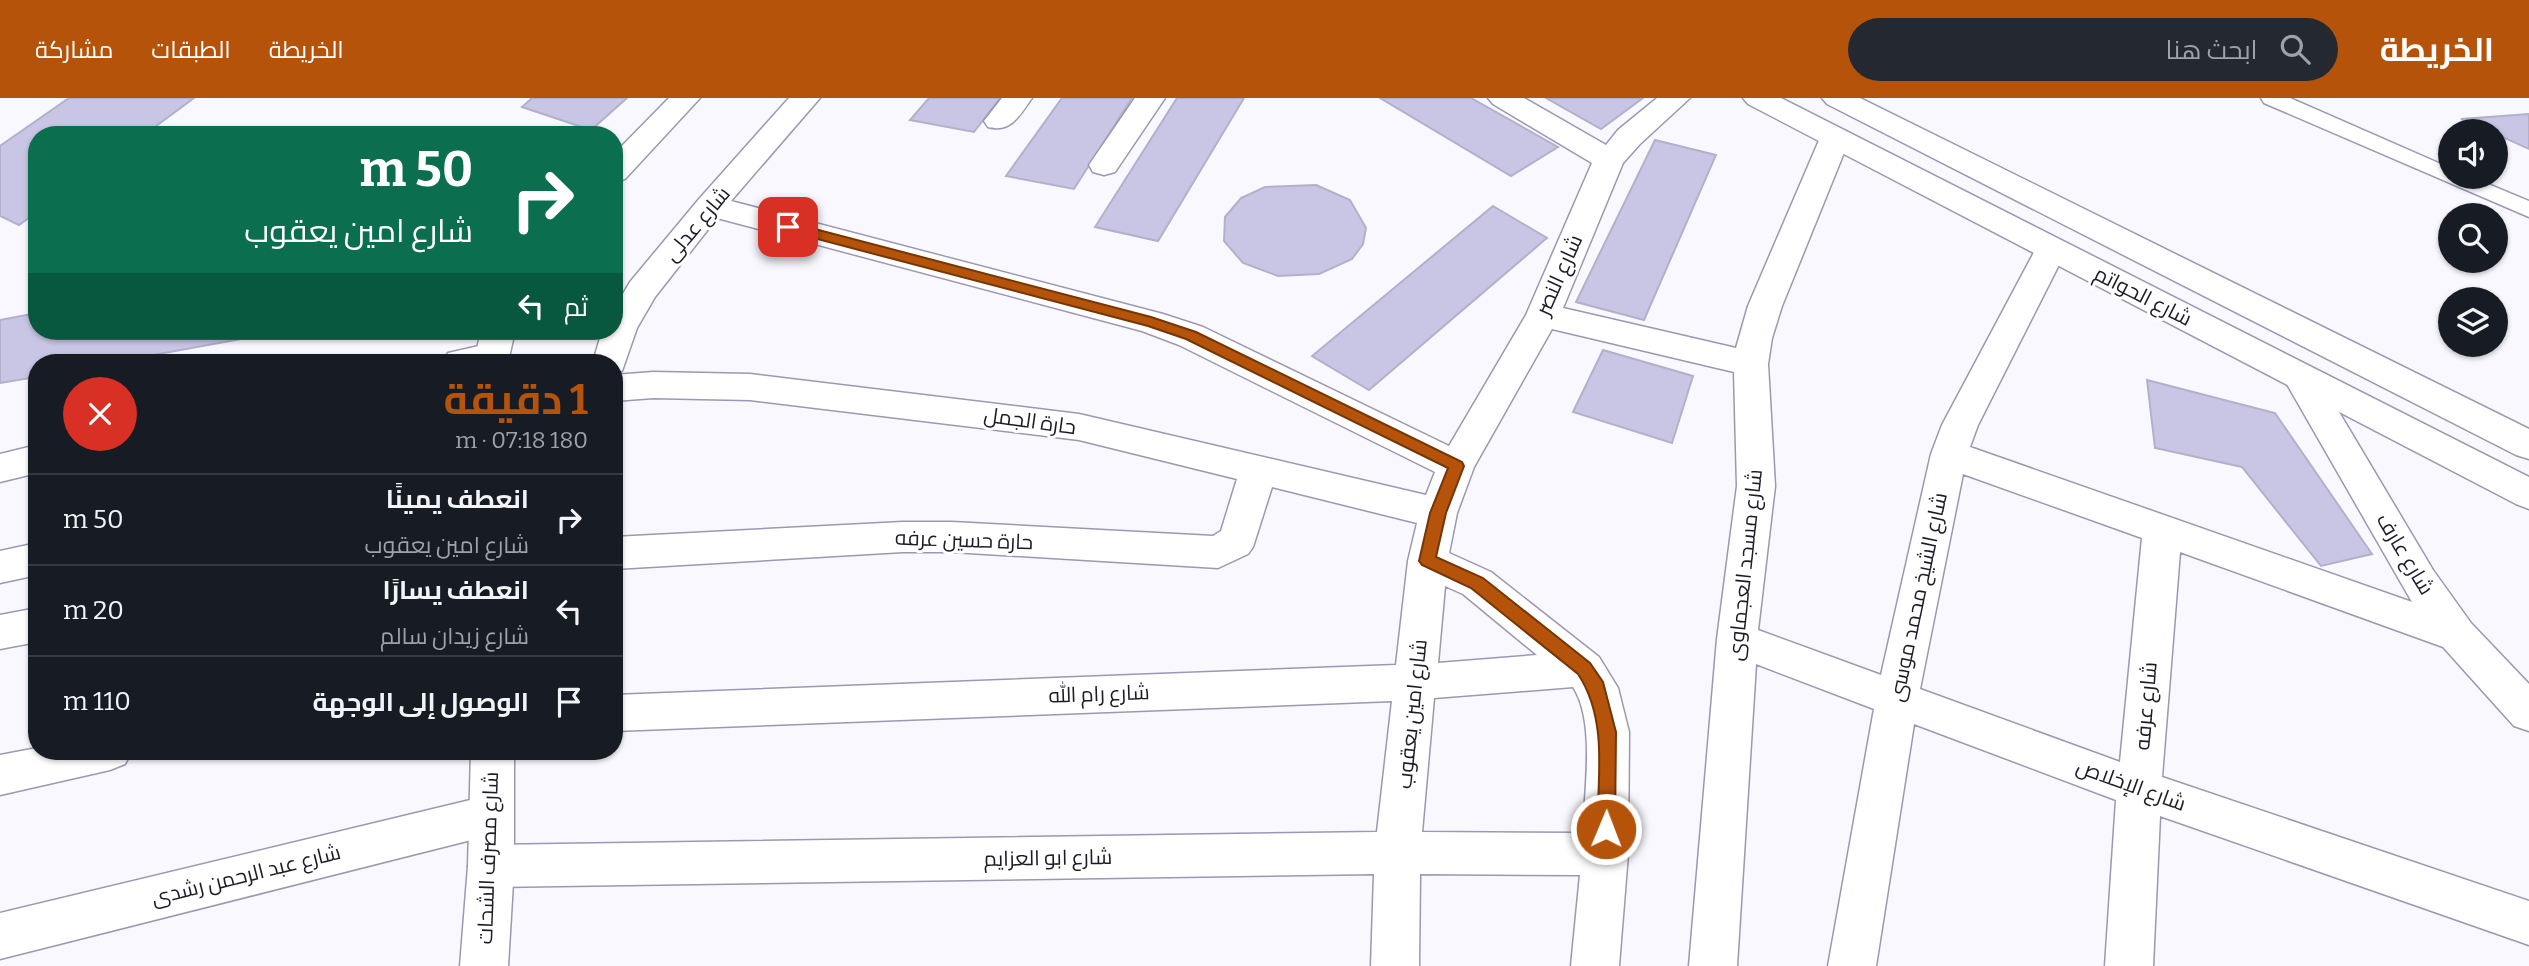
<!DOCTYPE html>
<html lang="ar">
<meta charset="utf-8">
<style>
body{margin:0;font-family:Bitter,Cairo,serif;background:#242831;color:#f1f3f6;direction:rtl;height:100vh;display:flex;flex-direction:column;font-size:26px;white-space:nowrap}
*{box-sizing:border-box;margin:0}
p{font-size:23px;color:#9ea1a6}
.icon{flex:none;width:38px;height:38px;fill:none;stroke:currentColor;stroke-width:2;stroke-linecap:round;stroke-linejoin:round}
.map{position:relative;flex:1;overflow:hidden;direction:ltr}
.side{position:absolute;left:28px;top:256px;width:595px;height:406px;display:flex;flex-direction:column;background:#171b24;border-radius:28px;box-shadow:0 2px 5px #0004;direction:rtl}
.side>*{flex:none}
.guide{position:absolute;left:28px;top:28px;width:595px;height:214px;border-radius:28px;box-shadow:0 2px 5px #0004;direction:rtl;background:#0b6e4f;color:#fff;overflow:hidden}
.tools{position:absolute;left:2438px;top:21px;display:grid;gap:14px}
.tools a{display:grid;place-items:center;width:70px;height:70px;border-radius:50%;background:#171b24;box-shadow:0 2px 5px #0004;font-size:35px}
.pin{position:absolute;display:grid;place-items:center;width:60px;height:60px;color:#fff;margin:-30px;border-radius:14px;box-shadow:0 4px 10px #0006}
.me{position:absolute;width:77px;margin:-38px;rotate:1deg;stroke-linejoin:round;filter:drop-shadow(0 0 5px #0008)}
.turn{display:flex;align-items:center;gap:24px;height:147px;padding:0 35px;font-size:32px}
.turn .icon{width:91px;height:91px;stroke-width:2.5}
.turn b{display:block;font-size:49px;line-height:60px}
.then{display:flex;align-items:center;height:66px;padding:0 35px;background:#0003;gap:14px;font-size:26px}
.round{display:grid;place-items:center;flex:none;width:74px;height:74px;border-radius:37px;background:#242831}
.head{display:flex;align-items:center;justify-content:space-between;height:119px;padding:0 35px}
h1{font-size:42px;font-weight:700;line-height:52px;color:#b45309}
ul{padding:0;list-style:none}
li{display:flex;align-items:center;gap:21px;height:91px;padding:0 35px;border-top:2px solid #363941}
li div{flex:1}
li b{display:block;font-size:26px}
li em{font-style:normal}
header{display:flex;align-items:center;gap:42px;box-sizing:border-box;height:98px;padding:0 35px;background:#b45309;color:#fff}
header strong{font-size:33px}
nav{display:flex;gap:38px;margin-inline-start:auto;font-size:24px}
.search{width:490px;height:63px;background:#242831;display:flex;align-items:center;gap:18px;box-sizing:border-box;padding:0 24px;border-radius:38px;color:#9ea1a6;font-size:26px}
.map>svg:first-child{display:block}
.building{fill:#c8c6e4;stroke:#b2b0cb;stroke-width:2}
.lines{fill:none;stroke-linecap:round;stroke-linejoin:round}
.lane-casing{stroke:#9a98b3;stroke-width:3}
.street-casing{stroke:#9a98b3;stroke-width:3}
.secondary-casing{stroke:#9a98b3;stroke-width:3}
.lane{fill:#fff;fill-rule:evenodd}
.street{fill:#fff;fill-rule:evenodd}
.secondary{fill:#fff;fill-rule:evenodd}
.route{fill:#b45309;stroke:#753606;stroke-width:2}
.labels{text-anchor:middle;stroke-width:6;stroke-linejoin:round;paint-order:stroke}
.street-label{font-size:21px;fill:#1d1c26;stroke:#fff}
</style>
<header>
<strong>الخريطة</strong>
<div class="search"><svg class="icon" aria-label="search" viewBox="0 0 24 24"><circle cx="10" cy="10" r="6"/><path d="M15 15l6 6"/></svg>ابحث هنا</div>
<nav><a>الخريطة</a><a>الطبقات</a><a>مشاركة</a></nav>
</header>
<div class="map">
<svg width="2529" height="868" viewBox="0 0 2529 868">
<rect width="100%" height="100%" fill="#f9f8fe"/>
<path class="building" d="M69,0H194L144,37H37V114L19,127L0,118V48Z
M532,0H627L591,32L522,9Z
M929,0H1000L974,34L910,22Z
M1062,0H1132L1074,91L1006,78Z
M1177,0H1244L1158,143L1095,129Z
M1380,0H1471L1558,49L1511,78Z
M1546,0H1643L1601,31Z
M2529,16V51L2496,36V33H2489L2461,21Z
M1655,42L1716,57L1644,222L1576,204Z
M1316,87L1350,102L1366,130L1363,146L1352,161L1319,176L1278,178L1243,165L1224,143L1225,119L1241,100L1265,89Z
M1493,108L1547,140L1369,292L1312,258Z
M37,215V233H285L115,264H37V279L0,285V222Z
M1603,252L1693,278L1672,345L1573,314Z
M2147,282L2275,315L2372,456L2321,468L2242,369L2155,350Z"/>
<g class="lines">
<g class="lane-casing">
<path id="lane" d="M2261,0H2290L2450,70V79H2471L2529,103V119L2264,5Z"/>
</g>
<g class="street-casing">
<path id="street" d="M789,0H820L731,103L1163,216L1203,229L1449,348L1526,217L1592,65L1493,6L1488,0H1524L1606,47L1618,32L1657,0H1690L1640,46L1623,65L1563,210L1736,250L1748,208L1820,40L1824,33L1835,31L1846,33L1850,40L1782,208L1772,240L1768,266L1775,388L1758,532L1881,577L1931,356L1942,327L2040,143L2051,140L2062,143L2067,151L1978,327L1970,349L2412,504L2284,281L2290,272L2302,268L2314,272L2433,472L2471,525L2529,586V633L2514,628L2443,549L2180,454L2162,679L2529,803V847L2160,718L2153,868H2105L2116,702L1914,626L1876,868H1828L1874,611L1756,566L1737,868H1689L1717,541L1737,388L1734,274L1552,231L1474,369L1457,415L1449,455L1491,474L1599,559L1618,590L1629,634L1628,756L1619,868H1571L1580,777L1420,776L1419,868H1371L1374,776L491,789L475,783L468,768L475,753L491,747L1377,734L1392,603L614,633V597L1396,567L1408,463L1417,425L1272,389L1253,449L1248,456L1218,470L952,454H903L614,471V439L903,424H952L1213,438L1221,433L1237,381L1079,342L750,302L653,300L614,303V277L653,274L750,276L1079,316L1426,397L1435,374L1179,247L1142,233L717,120L655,199L637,230L622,273L614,275V264H593L602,233H614V211L630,184L699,101ZM1963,376L2142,440L2120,664L1920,591ZM1445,488L1463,496L1537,557L1438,565ZM1573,589C1596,624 1584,695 1583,735L1422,734L1434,600Z
M1002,0H1032C1020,17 1011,35 988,29L984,23Z
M1135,0H1165L1115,74L1104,77L1093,74L1089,67Z
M492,245L504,248L509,257L505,264H443L448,255Z
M37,347V375L0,384V356Z
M37,445V477L0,485V453Z
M37,510V544L0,551V517Z
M37,650V653H132L125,666L110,672L0,697V657Z
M491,697L507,703L513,717L507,731L491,737L0,861V815Z"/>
</g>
<g class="secondary-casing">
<path id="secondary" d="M669,0H700L625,81L614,84V56Z
M1743,0H1781L2529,379V411L2516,406L1748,6Z
M1822,0H1860L2529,331V361L2516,357L1827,6Z
M481,233H515L508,264H474Z
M471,653H514V768L508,868H460L468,768Z"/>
</g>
<use href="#lane" class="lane"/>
<use href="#street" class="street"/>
<use href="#secondary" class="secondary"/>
</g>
<path class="route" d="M788,124L1151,219L1196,234L1462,364L1464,368L1446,415L1436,459L1483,480L1590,565L1603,584L1616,634L1615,731L1613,737L1606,740L1599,737L1597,731C1598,680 1608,621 1578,576L1471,490L1422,467L1419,463L1430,415L1448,370L1186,241L1148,228L783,132L781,129Z"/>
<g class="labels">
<g class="street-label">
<text transform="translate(697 126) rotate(-50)" y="7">شارع عدلى</text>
<text transform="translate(1559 177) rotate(-66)" y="7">شارع النصر</text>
<text transform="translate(2143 198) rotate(27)" y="7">شارع الحواتم</text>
<text transform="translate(1030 323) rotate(8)" y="7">حارة الجمل</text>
<text transform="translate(964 442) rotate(2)" y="7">حارة حسين عرفه</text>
<text transform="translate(2405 456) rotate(59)" y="7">شارع عارف</text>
<text transform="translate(1745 467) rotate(-84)" y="7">شارع مسجد العجماوى</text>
<text transform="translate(1918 499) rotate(-78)" y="7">شارع الشيخ محمد موسى</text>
<text transform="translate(1099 596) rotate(-2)" y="7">شارع رام الله</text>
<text transform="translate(2146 608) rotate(-85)" y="7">شارع عرفه</text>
<text transform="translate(1412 616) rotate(-84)" y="7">شارع امين يعقوب</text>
<text transform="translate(2131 687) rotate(20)" y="7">شارع الإخلاص</text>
<text transform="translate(488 760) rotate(-88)" y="7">شارع مصرف الشحات</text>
<text transform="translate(1048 760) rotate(-1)" y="7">شارع ابو العزايم</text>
<text transform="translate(246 777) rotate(-14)" y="7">شارع عبد الرحمن رشدى</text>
</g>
</g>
</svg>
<div class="tools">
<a><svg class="icon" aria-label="sound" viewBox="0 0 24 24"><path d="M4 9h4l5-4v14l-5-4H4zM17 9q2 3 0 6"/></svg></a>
<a><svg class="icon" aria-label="search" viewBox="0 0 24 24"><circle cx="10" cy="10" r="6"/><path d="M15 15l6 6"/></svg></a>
<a><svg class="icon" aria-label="layers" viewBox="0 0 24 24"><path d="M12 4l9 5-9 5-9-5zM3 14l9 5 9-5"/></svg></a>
</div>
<div class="pin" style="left:788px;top:129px;background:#d93025"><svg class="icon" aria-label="arrive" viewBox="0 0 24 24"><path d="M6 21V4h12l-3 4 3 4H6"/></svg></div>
<svg class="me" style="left:1606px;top:731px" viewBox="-20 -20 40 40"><circle r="17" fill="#b45309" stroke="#fff" stroke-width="3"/><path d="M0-11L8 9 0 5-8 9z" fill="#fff"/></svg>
<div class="guide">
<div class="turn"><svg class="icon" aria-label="right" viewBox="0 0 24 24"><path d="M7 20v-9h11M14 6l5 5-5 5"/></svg><div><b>50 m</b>شارع امين يعقوب</div></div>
<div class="then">ثم<svg class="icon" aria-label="left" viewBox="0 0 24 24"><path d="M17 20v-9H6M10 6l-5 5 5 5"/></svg></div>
</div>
<section class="side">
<div class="head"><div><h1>1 دقيقة</h1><p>180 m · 07:18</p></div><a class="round" style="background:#d93025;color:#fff"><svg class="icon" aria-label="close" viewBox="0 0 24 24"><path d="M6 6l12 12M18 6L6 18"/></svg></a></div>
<ul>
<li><svg class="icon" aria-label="right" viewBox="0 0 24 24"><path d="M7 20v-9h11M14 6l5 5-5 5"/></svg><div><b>انعطف يمينًا</b><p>شارع امين يعقوب</p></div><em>50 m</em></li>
<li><svg class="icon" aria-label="left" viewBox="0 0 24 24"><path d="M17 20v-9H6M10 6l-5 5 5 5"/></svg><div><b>انعطف يسارًا</b><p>شارع زيدان سالم</p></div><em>20 m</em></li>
<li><svg class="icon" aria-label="arrive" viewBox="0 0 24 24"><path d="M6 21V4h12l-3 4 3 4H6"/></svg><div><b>الوصول إلى الوجهة</b></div><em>110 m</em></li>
</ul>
</section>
</div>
